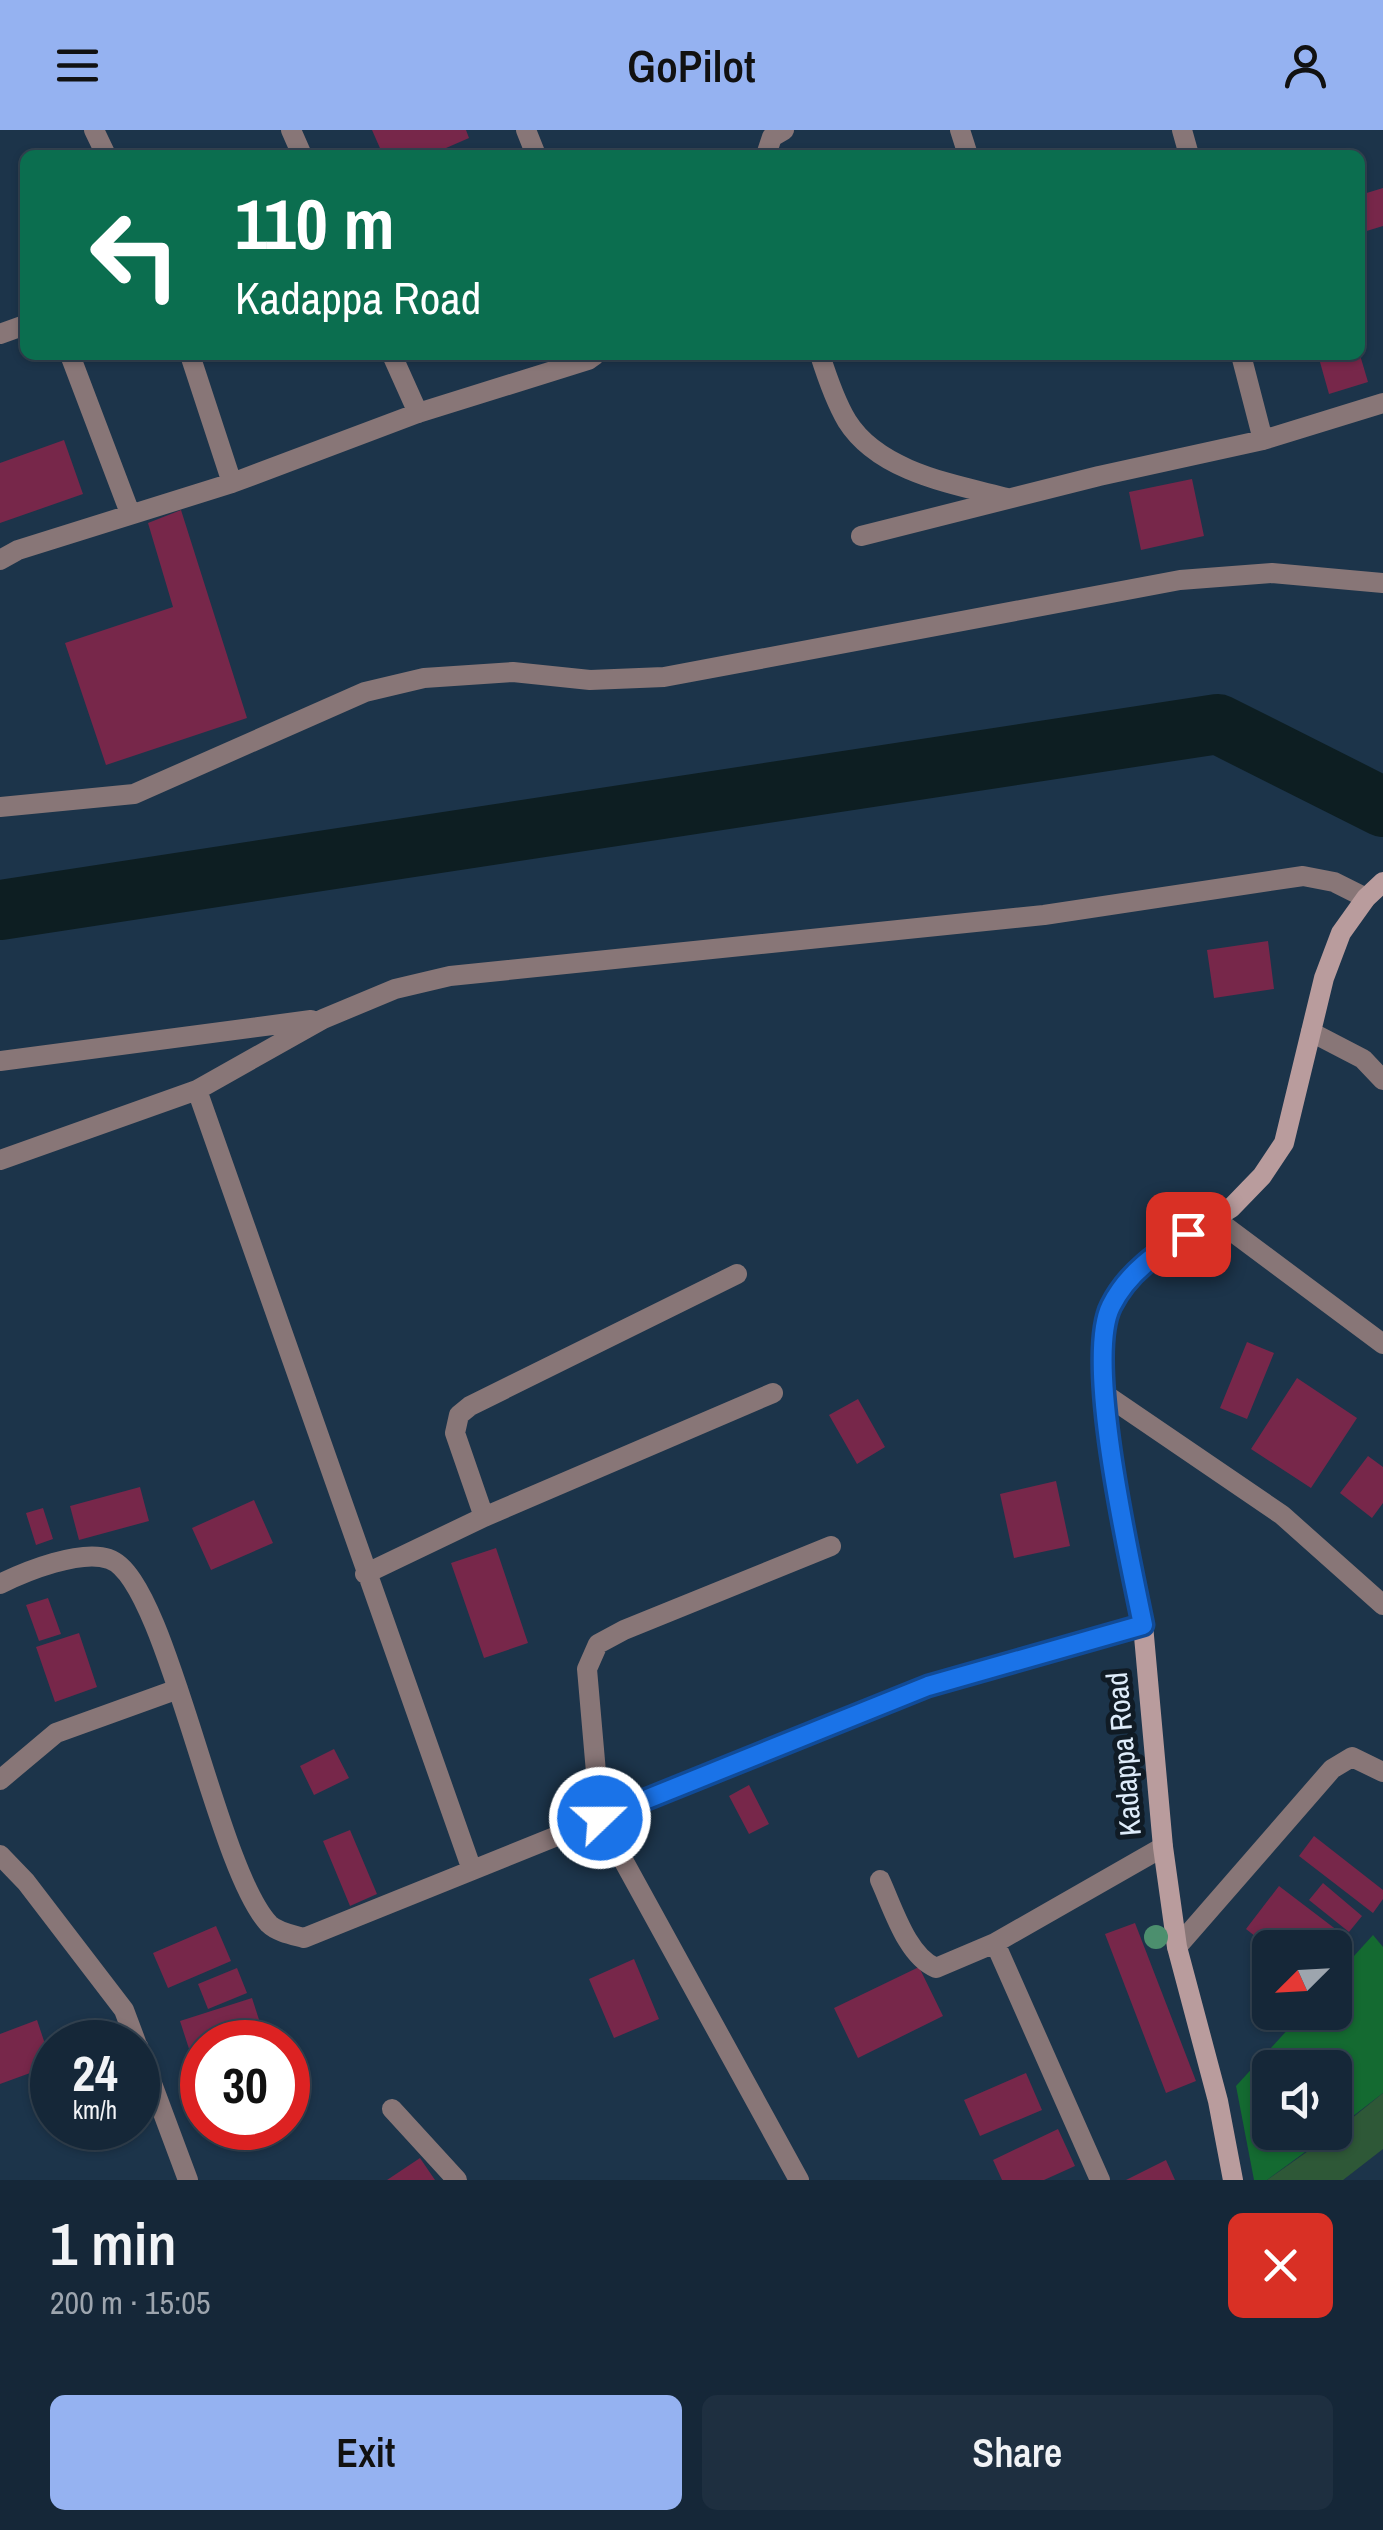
<!DOCTYPE html>
<meta charset="utf-8">
<style>
body{margin:0;font-family:"Archivo Narrow",sans-serif;background:#1e2f40;color:#f1f3f6;height:100vh;display:flex;flex-direction:column;font-size:38px;white-space:nowrap}
*{box-sizing:border-box;margin:0}
p{font-size:32px;color:#9da5ae}
.icon{flex:none;width:55px;height:55px;fill:none;stroke:currentColor;stroke-width:2;stroke-linecap:round;stroke-linejoin:round}
.map{position:relative;height:2050px;overflow:hidden}
.sheet{display:flex;flex-direction:column;background:#152738;flex:1}
.sheet>*{flex:none}
.hud{position:absolute;left:20px;top:20px;width:1345px;height:210px;border-radius:15px;box-shadow:0 2px 8px #0004,0 0 0 2px #344453;background:#0b6e4f;color:#fff;overflow:hidden}
.needle{width:65px;rotate:246deg}
.tools{position:absolute;left:1252px;top:1800px;display:grid;gap:20px}
.tools a{display:grid;place-items:center;width:100px;height:100px;border-radius:15px;background:#152738;box-shadow:0 2px 8px #0004,0 0 0 2px #344453;font-size:50px}
.speed{position:absolute;left:30px;top:1890px;display:flex;gap:20px;font-size:50px;font-weight:700;text-align:center}
.speed>*{display:grid;place-content:center;width:130px;height:130px;border-radius:50%;background:#152738;box-shadow:0 2px 8px #0004,0 0 0 2px #344453;line-height:1}
.speed small{font-size:25px;font-weight:400}
.speed .limit{border:15px solid #d22;background:#fff;color:#111}
.pin{position:absolute;display:grid;place-items:center;width:85px;height:85px;color:#fff;margin:-42px;border-radius:20px;box-shadow:0 5px 15px #0006}
.me{position:absolute;width:110px;margin:-55px;rotate:68deg;stroke-linejoin:round;filter:drop-shadow(0 0 8px #0008)}
.turn{display:flex;align-items:center;gap:35px;height:210px;padding:0 50px;font-size:45px}
.turn .icon{width:130px;height:130px;stroke-width:2.5}
.turn b{display:block;font-size:70px;line-height:85px}
.round{display:grid;place-items:center;flex:none;width:105px;height:105px;border-radius:15px;background:#1e2f40}
.overview{display:flex;align-items:center;justify-content:space-between;height:170px;padding:0 50px}
h1{font-size:60px;font-weight:600;line-height:75px}
.cta{display:flex;gap:20px;margin-top:auto;padding:20px 50px}
.cta a{flex:1;height:115px;border-radius:15px;background:#95b2f1;color:#111;font-size:40px;font-weight:600;line-height:115px;text-align:center}
.cta a+a{background:#1e2f40;color:#f1f3f6}
header{display:flex;justify-content:space-between;align-items:center;height:130px;padding:0 50px;background:#95b2f1;color:#111;font-size:45px;font-weight:600}
.map>svg:first-child{display:block}
.green{fill:#2e5837}
.forest{fill:#146a31}
.lines{fill:none;stroke-linecap:round;stroke-linejoin:round}
.river{stroke:#0d1e22;stroke-width:60}
.building{fill:#77274a}
.minor{stroke:#887677;stroke-width:20}
.secondary{stroke:#b99c9d;stroke-width:20}
.tree{fill:#4c8f6e}
.route-casing{stroke:#114b97;stroke-width:25}
.route{stroke:#1a73e8;stroke-width:18}
.labels{text-anchor:middle;stroke-width:10;stroke-linejoin:round;paint-order:stroke}
.street-label{font-size:30px;fill:#deecfa;stroke:#101b25}
</style>
<header><svg class="icon" aria-label="menu" viewBox="0 0 24 24"><path d="M4 6h16M4 12h16M4 18h16"/></svg>GoPilot<svg class="icon" aria-label="person" viewBox="0 0 24 24"><circle cx="12" cy="8" r="4"/><path d="M4 21q1-7 8-7t8 7"/></svg></header>
<div class="map">
<svg width="1383" height="2050" viewBox="0 0 1383 2050">
<rect width="100%" height="100%" fill="#1c344a"/>
<path class="green" d="M1383,1963V2019L1343,2050H1267L1335,2002Z"/>
<path class="forest" d="M1373,1805L1383,1817V1963L1335,2000V1938H1270V2002L1331,2003L1267,2050H1254L1236,1956L1303,1883L1335,1882V1847Z"/>
<g class="lines">
<path class="river" d="M0,780L1218,594L1383,677"/>
</g>
<path class="building" d="M372,0H466L469,8L430,25H383Z
M1383,58V96L1360,103V65Z
M1318,225H1360L1368,252L1329,264Z
M64,310L83,364L0,393V333Z
M1192,349L1204,406L1141,420L1129,362Z
M181,380L247,588L106,635L65,513L173,477L148,393Z
M1268,811L1274,859L1214,868L1207,820Z
M1247,1212L1274,1223L1247,1289L1220,1278Z
M1297,1248L1357,1288L1311,1358L1251,1319Z
M858,1269L885,1317L857,1334L829,1285Z
M1368,1326L1383,1337V1373L1372,1388L1340,1363Z
M1056,1351L1070,1416L1014,1428L1000,1364Z
M140,1357L149,1391L79,1410L70,1376Z
M254,1370L273,1413L211,1440L192,1398Z
M43,1378L53,1409L36,1415L26,1383Z
M496,1418L528,1513L484,1528L451,1433Z
M48,1468L61,1504L39,1511L26,1475Z
M79,1503L97,1557L55,1572L36,1517Z
M334,1619L349,1648L314,1665L300,1636Z
M749,1655L769,1694L749,1704L729,1666Z
M350,1700L377,1764L350,1776L323,1711Z
M1314,1706L1383,1760V1769L1373,1783L1299,1726Z
M1323,1753L1362,1786L1349,1802L1309,1770Z
M1279,1756L1346,1807L1338,1818H1270L1246,1799Z
M1135,1793L1196,1951L1166,1963L1105,1804Z
M216,1796L231,1831L168,1858L153,1823Z
M634,1829L659,1889L614,1908L589,1849Z
M919,1837L943,1886L858,1928L834,1878Z
M237,1838L247,1863L208,1879L198,1854Z
M252,1868L264,1905L240,1912H202V1925L192,1928L180,1891Z
M37,1890L52,1935L0,1954V1904Z
M52,1940V1991L35,1947Z
M1026,1943L1042,1980L980,2006L964,1970Z
M216,1998H253L255,2003L225,2017Z
M1058,1999L1075,2036L1044,2050H1002L993,2030Z
M420,2028L435,2050H387Z
M1166,2030L1175,2050H1126Z"/>
<g class="lines">
<path class="minor" d="M94,0L106,25
M291,0L302,25
M526,0L536,25
M960,0L968,25
M1182,0L1189,25
M766,25L772,7L784,0
M0,204L25,195
M70,225L130,383
M190,225L232,353
M392,225L418,283
M820,225C827,247 835,271 847,291C879,342 953,354 1007,368
M1241,225L1263,310L1383,273
M861,406L1099,346L1263,310
M0,430L18,420L232,353L418,283L588,230L595,225
M0,677L134,664L365,562L424,548L513,542L590,550L664,547L1180,450L1272,443L1383,453
M1311,902L1363,929L1383,950
M0,931L311,890
M197,960L472,1740
M0,1030L197,960L323,889L395,859L450,846L1044,785L1303,746L1334,752L1366,768
M1214,1088L1383,1214
M1106,1265L1282,1385L1383,1475
M484,1387L455,1303L459,1285L470,1276L737,1144
M365,1444L484,1387L773,1263
M0,1454C26,1441 81,1419 109,1429C167,1448 215,1737 269,1794C277,1802 293,1805 304,1808L929,1556L1143,1495
M0,1650L56,1603L178,1559
M0,1725L26,1752L124,1880L136,1912
M880,1750C893,1778 907,1826 936,1838L995,1813L1163,1717
M995,1813L1100,2050
M1177,1817L1332,1639L1352,1627L1383,1642
M138,1916L188,2050
M392,1979L457,2050
M799,2050L600,1688L587,1539L598,1514L624,1500L831,1416"/>
<path class="secondary" d="M1233,2050L1218,1971L1177,1817L1163,1717L1143,1495L1111,1325L1102,1220L1109,1179L1133,1143L1163,1120L1231,1078L1262,1046L1284,1013L1324,848L1341,803L1366,768L1383,752"/>
</g>
<circle class="tree" cx="1156" cy="1807" r="12"/>
<g class="lines">
<g class="route-casing">
<path id="route" d="M600,1688L928,1556L1143,1495C1130,1430 1084,1230 1111,1176C1128,1142 1157,1123 1188,1104"/>
</g>
<use href="#route" class="route"/>
</g>
<g class="labels">
<g class="street-label">
<text transform="translate(1124 1624) rotate(-95)" y="10">Kadappa Road</text>
</g>
</g>
</svg>
<div class="tools">
<a><svg class="needle" viewBox="-14 -14 28 28"><path d="M0-13l5 13h-10z" fill="#e53935"/><path d="M0 13l5-13h-10z" fill="#9da5ae"/></svg></a>
<a><svg class="icon" aria-label="sound" viewBox="0 0 24 24"><path d="M4 9h4l5-4v14l-5-4H4zM17 9q2 3 0 6"/></svg></a>
</div>
<div class="speed"><div>24<small>km/h</small></div><div class="limit">30</div></div>
<div class="pin" style="left:1188px;top:1104px;background:#d93025"><svg class="icon" aria-label="arrive" viewBox="0 0 24 24"><path d="M6 21V4h12l-3 4 3 4H6"/></svg></div>
<svg class="me" style="left:600px;top:1688px" viewBox="-20 -20 40 40"><circle r="17" fill="#1a73e8" stroke="#fff" stroke-width="3"/><path d="M0-11L8 9 0 5-8 9z" fill="#fff"/></svg>
<div class="hud">
<div class="turn"><svg class="icon" aria-label="left" viewBox="0 0 24 24"><path d="M17 20v-9H6M10 6l-5 5 5 5"/></svg><div><b>110 m</b>Kadappa Road</div></div>
</div>
</div>
<section class="sheet">
<div class="overview"><div><h1>1 min</h1><p>200 m · 15:05</p></div><a class="round" style="background:#d93025;color:#fff"><svg class="icon" aria-label="close" viewBox="0 0 24 24"><path d="M6 6l12 12M18 6L6 18"/></svg></a></div>
<div class="cta"><a>Exit</a><a>Share</a></div>
</section>
